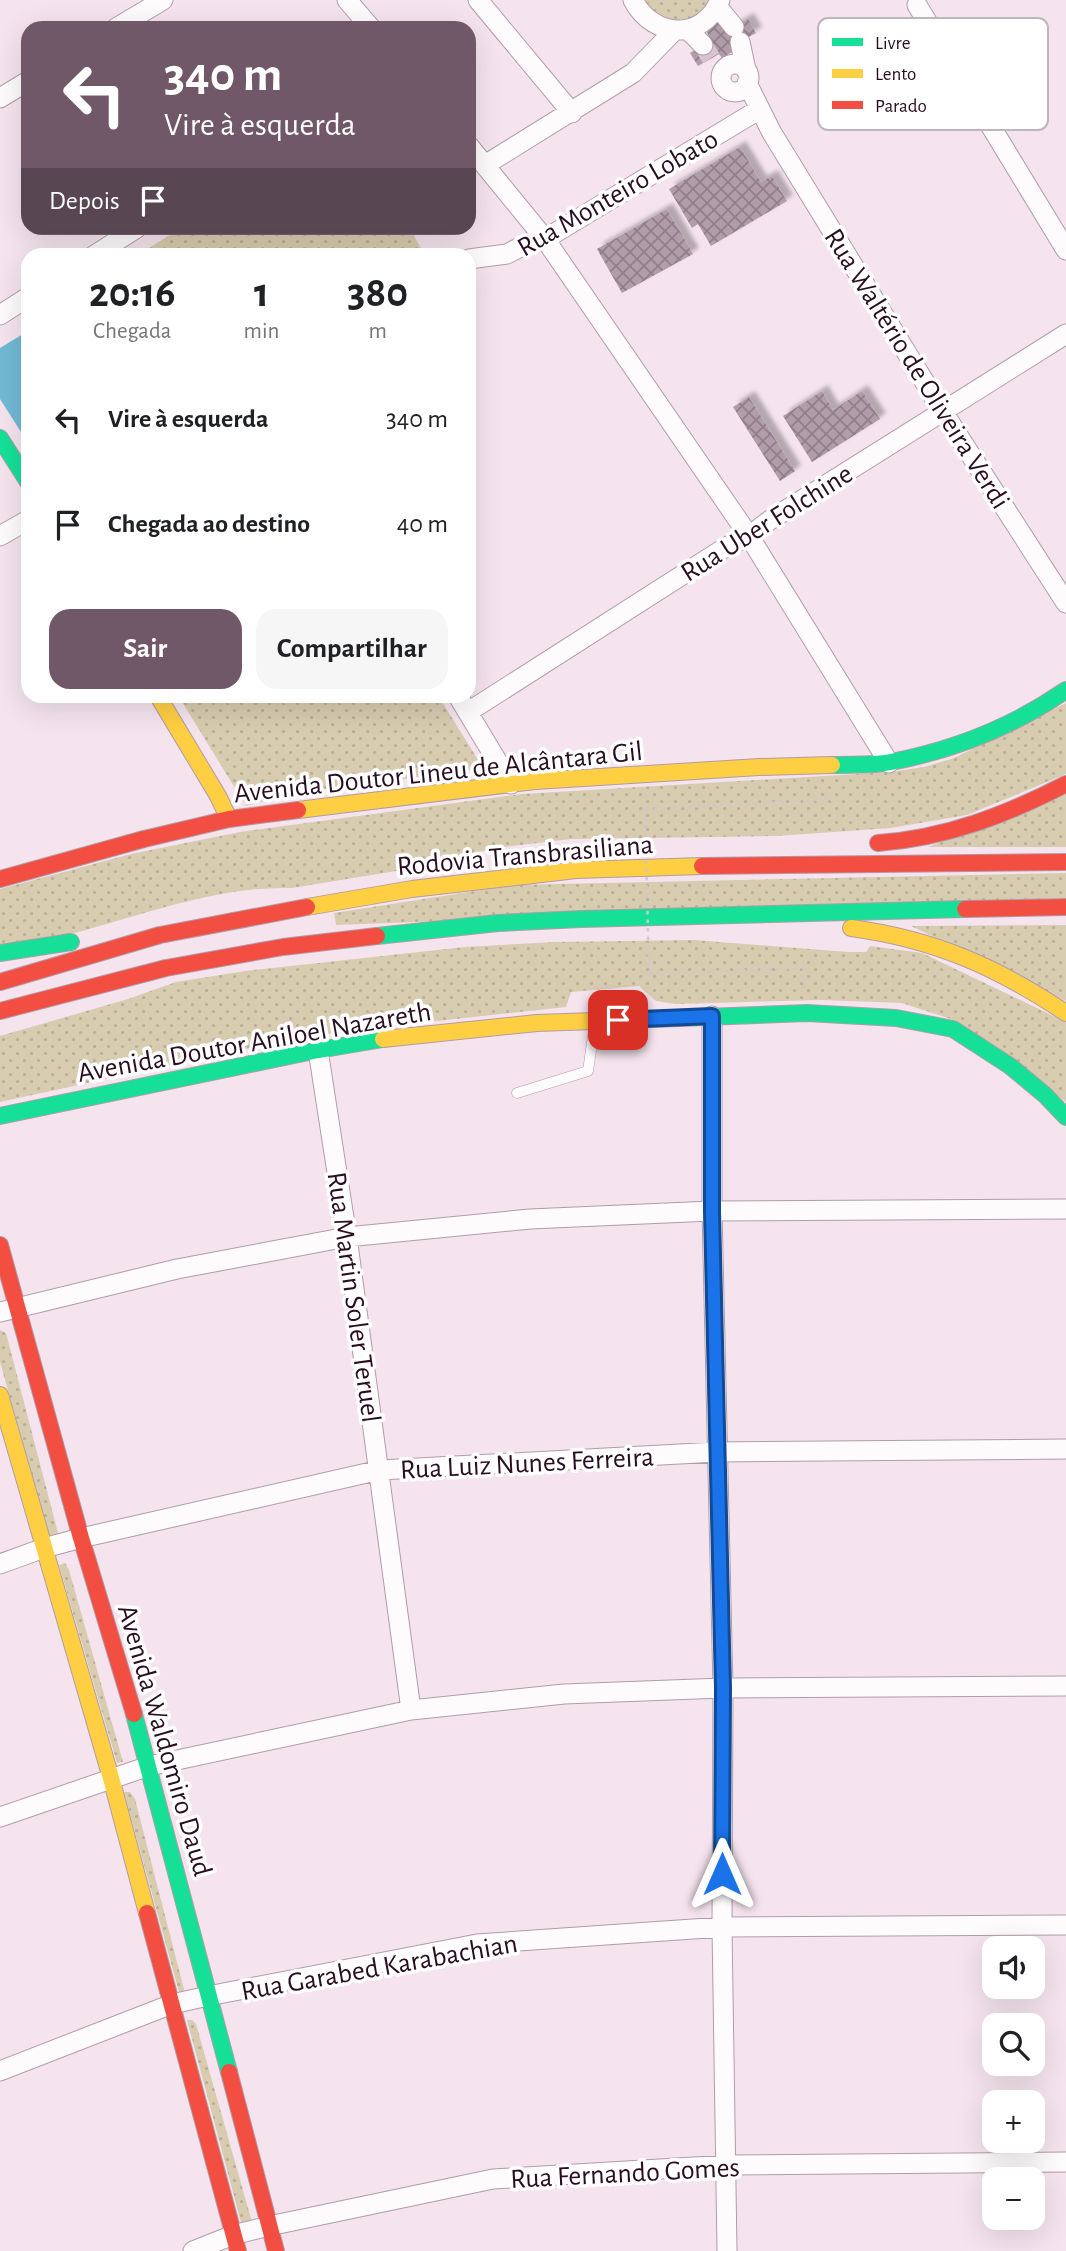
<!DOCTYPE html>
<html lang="pt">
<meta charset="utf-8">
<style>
body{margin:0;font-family:"Alegreya Sans",sans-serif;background:#f6f6f6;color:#202124;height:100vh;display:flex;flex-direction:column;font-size:26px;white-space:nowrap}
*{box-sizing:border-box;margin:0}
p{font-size:23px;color:#757577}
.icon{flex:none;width:38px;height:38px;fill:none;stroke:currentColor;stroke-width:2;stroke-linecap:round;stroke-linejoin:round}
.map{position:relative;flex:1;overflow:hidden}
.panel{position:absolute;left:21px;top:248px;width:455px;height:455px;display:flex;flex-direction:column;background:#fff;border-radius:21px;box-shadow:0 7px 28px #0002}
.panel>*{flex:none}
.top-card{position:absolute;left:21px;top:21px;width:455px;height:214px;border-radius:21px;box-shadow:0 7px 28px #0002;background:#705868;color:#fff;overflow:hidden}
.controls{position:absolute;left:982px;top:1936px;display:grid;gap:14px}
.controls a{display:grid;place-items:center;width:63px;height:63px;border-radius:14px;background:#fff;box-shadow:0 7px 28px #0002;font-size:35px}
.pin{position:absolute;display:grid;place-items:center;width:60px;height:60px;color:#fff;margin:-30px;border-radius:14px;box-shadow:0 4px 10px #0006}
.me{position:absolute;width:77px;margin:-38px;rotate:0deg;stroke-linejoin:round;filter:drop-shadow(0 0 5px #0008)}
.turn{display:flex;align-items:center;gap:24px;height:147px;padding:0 28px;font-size:32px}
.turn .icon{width:91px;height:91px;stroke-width:2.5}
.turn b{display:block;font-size:49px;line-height:60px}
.then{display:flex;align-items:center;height:66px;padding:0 28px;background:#0003;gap:14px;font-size:26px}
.eta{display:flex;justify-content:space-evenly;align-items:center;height:119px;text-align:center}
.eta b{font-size:42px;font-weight:600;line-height:49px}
.button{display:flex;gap:14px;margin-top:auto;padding:14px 28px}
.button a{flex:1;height:80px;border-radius:21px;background:#705868;color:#fff;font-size:28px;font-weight:600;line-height:80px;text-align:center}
.button a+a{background:#f6f6f6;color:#202124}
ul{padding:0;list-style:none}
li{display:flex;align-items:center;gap:21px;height:105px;padding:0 28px}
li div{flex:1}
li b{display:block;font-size:26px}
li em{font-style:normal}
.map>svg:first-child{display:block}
.green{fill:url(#green-dots)}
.water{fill:#71b9d3}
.building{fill:url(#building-cross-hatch);filter:url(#shadow)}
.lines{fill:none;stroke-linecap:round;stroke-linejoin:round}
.street-tunnel{stroke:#d6c4cf;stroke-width:19;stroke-dasharray:19 10;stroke-linecap:butt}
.lane-casing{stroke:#b19ca9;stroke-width:11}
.street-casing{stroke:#b19ca9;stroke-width:21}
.fast-casing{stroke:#b19ca9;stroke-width:18}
.slow-casing{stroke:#b19ca9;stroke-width:18}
.jam-casing{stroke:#b19ca9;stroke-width:18}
.path{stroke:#cfc7cc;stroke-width:2.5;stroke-dasharray:3.5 5;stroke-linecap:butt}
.lane{stroke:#fefbfc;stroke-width:10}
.street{stroke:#fefbfc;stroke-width:19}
.fast{stroke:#16e098;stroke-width:16}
.slow{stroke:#ffcf43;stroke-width:16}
.jam{stroke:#f24e42;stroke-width:16}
.path-bridge{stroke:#cfc7cc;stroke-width:2.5;stroke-dasharray:3.5 5;stroke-linecap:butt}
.route-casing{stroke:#114b97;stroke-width:18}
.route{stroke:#1a73e8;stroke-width:12}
.labels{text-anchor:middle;stroke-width:7;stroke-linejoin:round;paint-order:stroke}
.street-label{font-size:28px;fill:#290d20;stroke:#fff}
.key{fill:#fff;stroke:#bfb6bc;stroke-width:2}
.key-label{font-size:19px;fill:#290d20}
</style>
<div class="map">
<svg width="1066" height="2251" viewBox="0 0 1066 2251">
<defs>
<pattern id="green-dots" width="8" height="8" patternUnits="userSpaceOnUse" patternTransform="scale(1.75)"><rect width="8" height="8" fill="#d8ccb0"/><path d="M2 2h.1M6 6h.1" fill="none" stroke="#b9ae97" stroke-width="1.8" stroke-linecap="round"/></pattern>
<pattern id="building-cross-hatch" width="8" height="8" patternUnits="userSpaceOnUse" patternTransform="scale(1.75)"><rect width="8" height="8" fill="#b19ca9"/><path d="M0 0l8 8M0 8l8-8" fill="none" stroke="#907e89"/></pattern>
<filter id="shadow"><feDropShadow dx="6" dy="-6" stdDeviation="2" flood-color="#0004"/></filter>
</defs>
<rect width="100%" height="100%" fill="#f5e4ee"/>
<path class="green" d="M643,0H710C688,31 666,27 643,0Z
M181,228H410L423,252L417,256L138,255Z
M179,697H439L480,763L473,770L296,793L246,806Z
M1066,703V774L967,815L891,828L776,836L571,839L496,848L402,870L292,888C218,886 145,914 75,933C51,939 25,942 0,947V889L131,854L240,832L418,808L522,794L890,772L924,767L954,758Z
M1066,791V847H928Z
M1066,873V898L336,925L334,913L513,885Z
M1066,925V1001L911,926Z
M694,940L848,952H866L870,946L922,953L1066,1022V1102L957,1021L902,1003L821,1000L675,1004L656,1001L639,986L571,992L566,1007L345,1031L230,1052L0,1102V1036L128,999L176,982L245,971L465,947L555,942Z
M0,1330L6,1333L59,1537L49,1535L0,1362Z
M65,1563L69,1570L123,1762L117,1763L59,1565Z
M124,1792H130L135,1799L186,1997L181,1999Z
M187,2020H192L196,2024L252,2222L250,2224L241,2222Z"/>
<path class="water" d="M28,331V443L0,399V348Z"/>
<path class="building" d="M748,19L756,33L735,44L738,48L722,58L719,54L698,66L690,53L711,40L705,29L721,20L727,31Z
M740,147L761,182L772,176L787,201L711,246L698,224L692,228L669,189Z
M667,209L693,254L622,293L597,249Z
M822,391L833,410L862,391L880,419L812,462L783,416Z
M749,397L795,471L780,481L733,407Z"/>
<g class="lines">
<path class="street-tunnel" d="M703,45L711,58"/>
<g class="lane-casing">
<path id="lane" d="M517,1093L588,1071L595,1022"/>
</g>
<g class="street-casing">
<path id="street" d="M347,0L371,28
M478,0L572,113
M633,0C653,38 702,42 720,0
M917,5L1066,250
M717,6L734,27
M116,28L163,0
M687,29L703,45
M740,42L746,70
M721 78a14 14 0 1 1 28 0a14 14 0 1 1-28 0Z
M747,83L772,133L943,412L1066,603
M0,98L28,81
M469,146L545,239L749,536L889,763
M485,165L633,73L674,31
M93,256L137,228
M469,259L507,254L528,243L545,239L760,109
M0,315L28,297
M0,536L28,520
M458,696L511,784
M468,712L726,547L749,536L770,520L1066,334
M712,1016V1211L723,1688L722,1927L727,2251
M318,1050L347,1237L411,1710
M0,1312L177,1269L347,1237L530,1219L712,1211L1066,1209
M0,1564L44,1548L81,1538L380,1470L717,1452L1066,1449
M0,1817L149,1766L411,1710L564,1694L723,1688L1066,1686
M0,2071L172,2004L208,1996L477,1944L722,1927L1066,1925
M193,2251L233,2235L269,2226L493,2179L727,2165L1066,2162"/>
</g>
<g class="fast-casing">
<path id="fast" d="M0,438L28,482
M832,765C851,764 872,766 891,762C953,750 1014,726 1066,690
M377,936L498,923L581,919L965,909
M0,953L71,942
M679,1018L807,1013L896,1018L953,1029L1010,1066L1045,1095L1066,1117
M0,1116L318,1050L383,1039
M134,1714L229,2072"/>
</g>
<g class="slow-casing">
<path id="slow" d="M158,696L218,796L229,819
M298,810L535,781L759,767L832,765
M307,907L412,889L576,870L702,866
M851,928C934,939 997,967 1066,1013
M383,1039L537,1023L679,1018
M0,1395L111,1778L147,1913"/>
</g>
<g class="jam-casing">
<path id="jam" d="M878,843C946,838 1006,815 1066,784
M702,866L1066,862
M0,879L144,839L229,819L298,810
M965,909L1066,907
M0,982L160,935L307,907
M0,1011L166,968L283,947L377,936
M0,1245L81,1538L134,1714
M147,1913L238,2251
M229,2072L276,2251"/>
</g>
<path class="path" d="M645,809L827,800L826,787
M649,974L803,968L805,992"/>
<use href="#lane" class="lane"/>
<use href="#street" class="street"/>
<use href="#fast" class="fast"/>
<use href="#slow" class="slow"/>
<use href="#jam" class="jam"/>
<path class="path-bridge" d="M645,809L649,974"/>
</g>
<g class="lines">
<g class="route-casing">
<path id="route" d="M618,1020L712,1016V1212L723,1688L722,1874"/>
</g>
<use href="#route" class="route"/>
</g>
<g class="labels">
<g class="street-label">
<text transform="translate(617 192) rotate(-30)" y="10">Rua Monteiro Lobato</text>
<text transform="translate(918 368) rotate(58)" y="10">Rua Waltério de Oliveira Verdi</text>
<text transform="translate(766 522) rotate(-32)" y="10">Rua Uber Folchine</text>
<text transform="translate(438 771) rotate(-6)" y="10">Avenida Doutor Lineu de Alcântara Gil</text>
<text transform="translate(525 854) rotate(-5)" y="10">Rodovia Transbrasiliana</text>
<text transform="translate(254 1041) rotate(-10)" y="10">Avenida Doutor Aniloel Nazareth</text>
<text transform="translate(355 1297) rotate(82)" y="10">Rua Martin Soler Teruel</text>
<text transform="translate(527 1462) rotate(-3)" y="10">Rua Luiz Nunes Ferreira</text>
<text transform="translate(166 1740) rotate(74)" y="10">Avenida Waldomiro Daud</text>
<text transform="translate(379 1966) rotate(-10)" y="10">Rua Garabed Karabachian</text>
<text transform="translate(625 2172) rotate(-3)" y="10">Rua Fernando Gomes</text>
</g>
</g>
<rect x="818" y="18" width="230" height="112" rx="10" class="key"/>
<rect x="832" y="38" width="31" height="8" fill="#16e098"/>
<rect x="832" y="69" width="31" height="9" fill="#ffcf43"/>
<rect x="832" y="101" width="31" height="8" fill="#f24e42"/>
<g class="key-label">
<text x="875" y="49">Livre</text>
<text x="875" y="80">Lento</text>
<text x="875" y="112">Parado</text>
</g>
</svg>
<div class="controls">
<a><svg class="icon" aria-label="sound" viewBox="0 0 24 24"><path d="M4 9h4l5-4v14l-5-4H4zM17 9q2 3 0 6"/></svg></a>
<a><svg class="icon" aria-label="search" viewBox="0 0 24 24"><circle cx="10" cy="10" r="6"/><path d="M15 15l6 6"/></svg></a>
<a>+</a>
<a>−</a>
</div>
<div class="pin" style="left:618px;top:1020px;background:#d93025"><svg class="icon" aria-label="arrive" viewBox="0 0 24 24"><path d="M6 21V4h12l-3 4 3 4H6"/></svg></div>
<svg class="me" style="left:722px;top:1874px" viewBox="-20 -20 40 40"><path d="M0-17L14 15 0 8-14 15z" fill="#1a73e8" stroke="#fff" stroke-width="4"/></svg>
<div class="top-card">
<div class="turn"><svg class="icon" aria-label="left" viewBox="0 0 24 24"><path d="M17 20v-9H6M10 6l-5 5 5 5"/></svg><div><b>340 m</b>Vire à esquerda</div></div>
<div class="then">Depois<svg class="icon" aria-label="arrive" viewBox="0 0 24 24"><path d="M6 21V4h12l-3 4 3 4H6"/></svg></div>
</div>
<section class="panel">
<div class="eta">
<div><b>20:16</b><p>Chegada</p></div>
<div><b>1</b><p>min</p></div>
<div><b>380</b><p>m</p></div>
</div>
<ul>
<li><svg class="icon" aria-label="left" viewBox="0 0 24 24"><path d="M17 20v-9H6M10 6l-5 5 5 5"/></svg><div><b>Vire à esquerda</b></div><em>340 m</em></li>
<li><svg class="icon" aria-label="arrive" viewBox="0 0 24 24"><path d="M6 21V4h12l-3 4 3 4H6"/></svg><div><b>Chegada ao destino</b></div><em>40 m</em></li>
</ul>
<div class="button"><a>Sair</a><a>Compartilhar</a></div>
</section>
</div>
